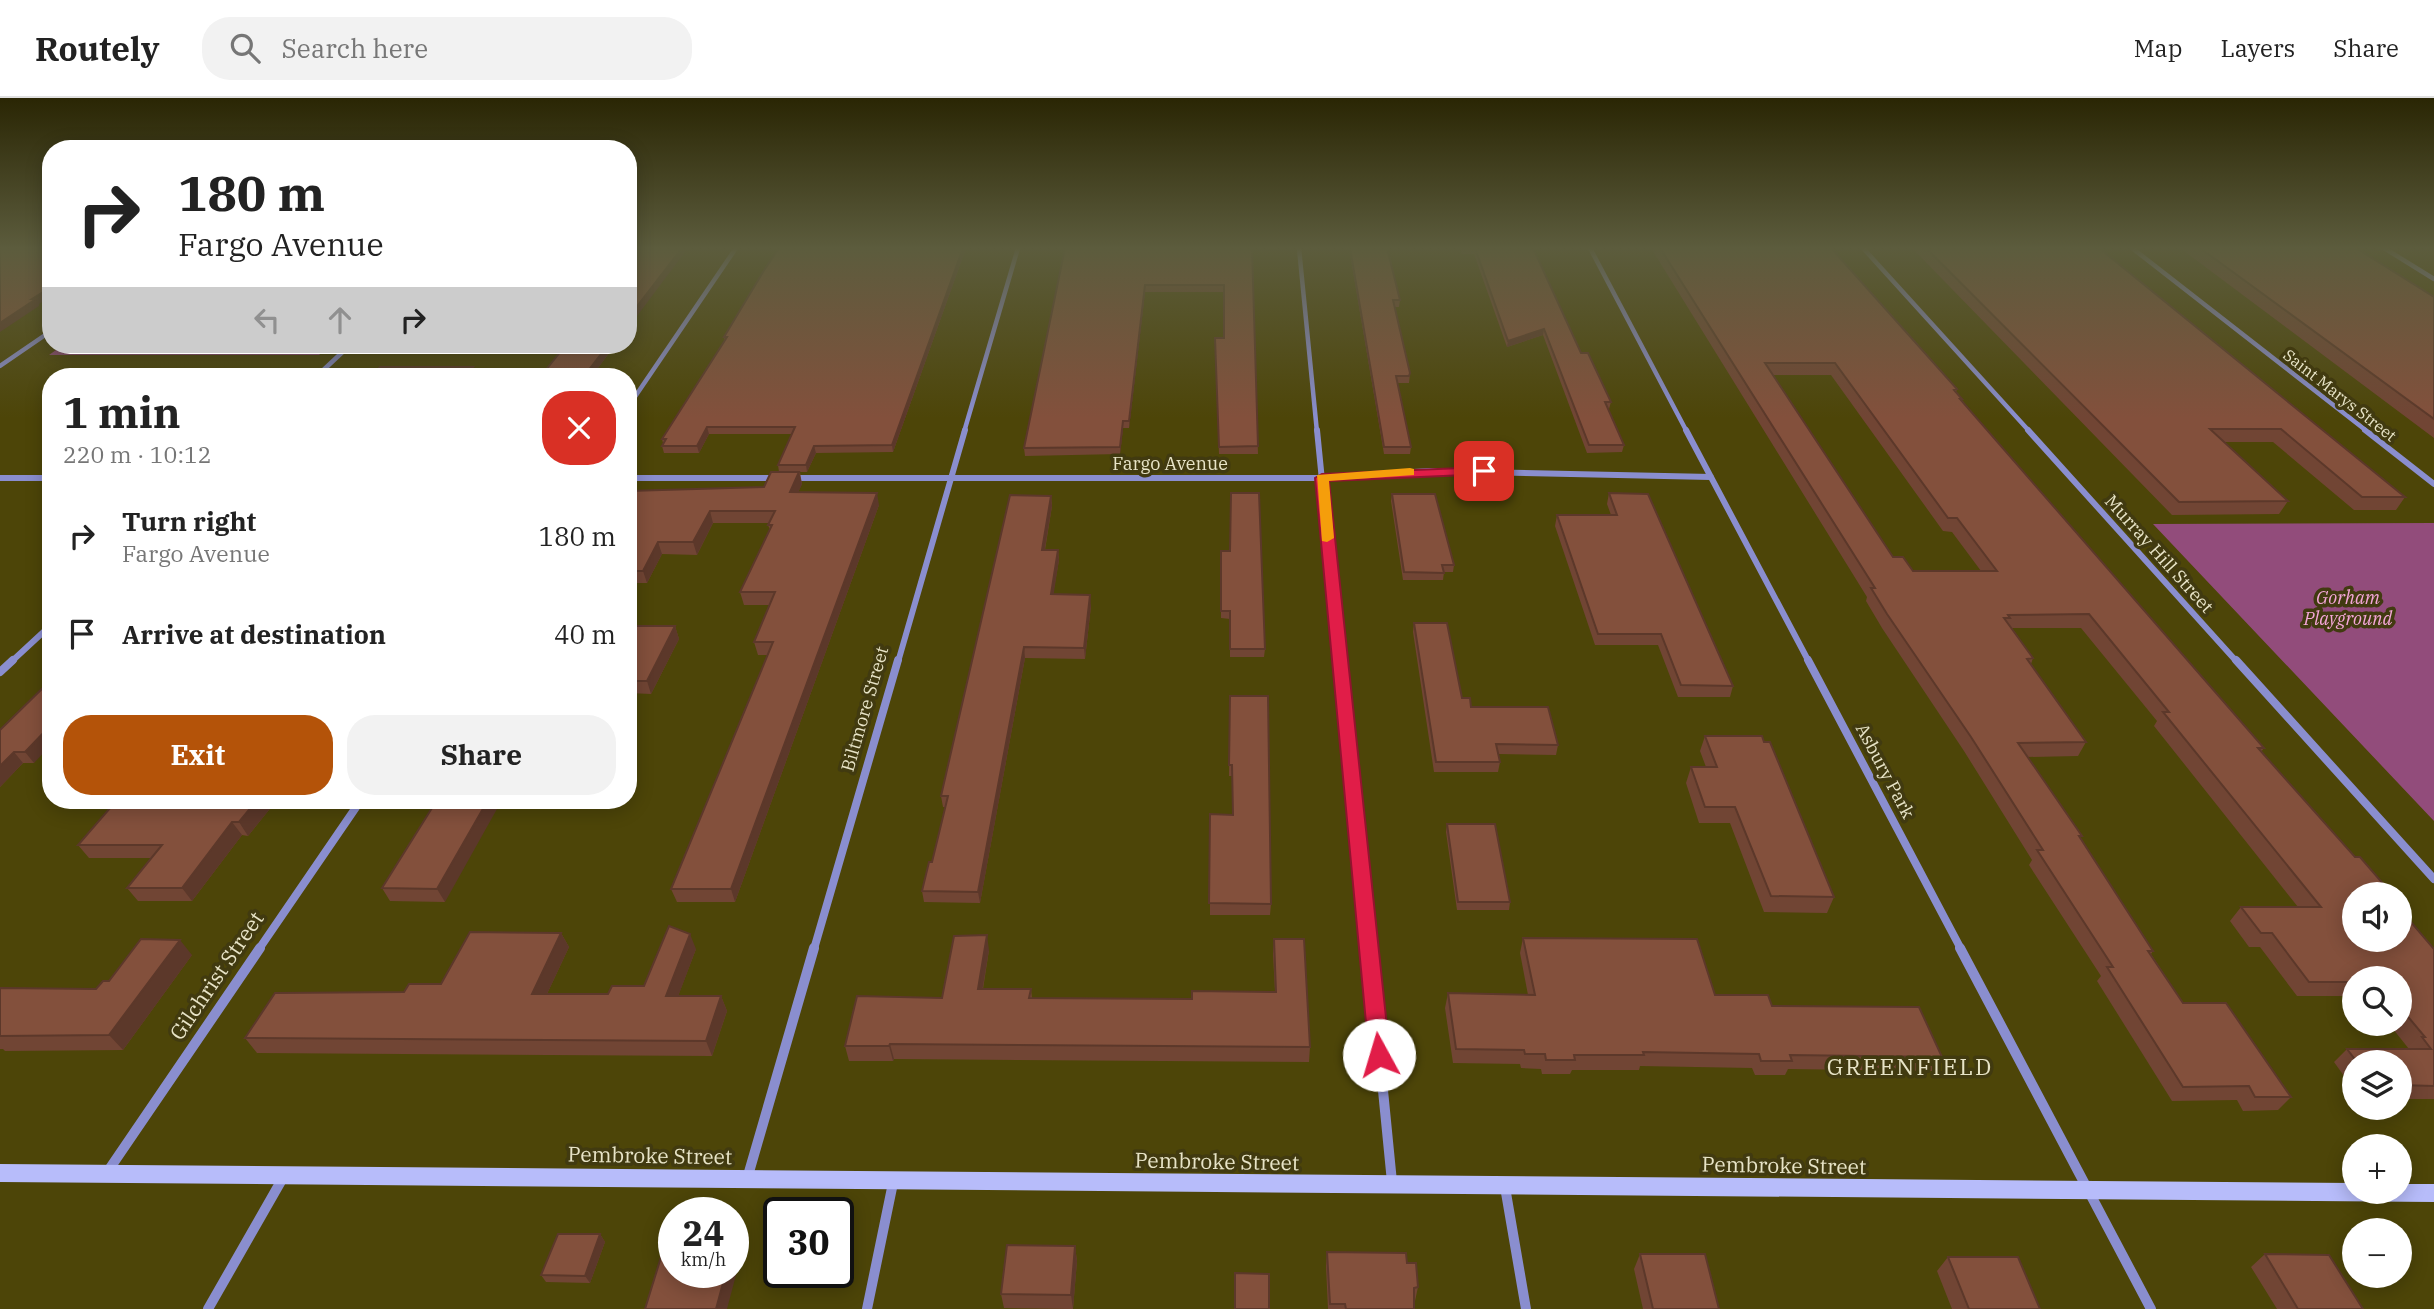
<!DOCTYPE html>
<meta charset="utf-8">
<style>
body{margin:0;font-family:"IBM Plex Serif",serif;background:#f2f2f2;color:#222;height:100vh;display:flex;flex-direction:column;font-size:26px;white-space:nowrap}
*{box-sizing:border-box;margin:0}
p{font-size:23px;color:#767676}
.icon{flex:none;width:38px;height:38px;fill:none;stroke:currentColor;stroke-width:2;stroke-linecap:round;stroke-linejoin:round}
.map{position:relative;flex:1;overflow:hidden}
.details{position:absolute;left:42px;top:270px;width:595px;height:441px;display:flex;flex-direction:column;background:#fff;border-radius:28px;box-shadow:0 4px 18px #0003}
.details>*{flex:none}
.top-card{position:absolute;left:42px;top:42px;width:595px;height:214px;border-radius:28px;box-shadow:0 4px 18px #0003;background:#fff;color:#222;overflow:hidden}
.tools{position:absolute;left:2342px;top:784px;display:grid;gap:14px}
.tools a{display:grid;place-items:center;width:70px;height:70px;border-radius:50%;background:#fff;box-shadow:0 4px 18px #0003;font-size:35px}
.speed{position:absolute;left:658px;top:1099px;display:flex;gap:14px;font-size:35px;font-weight:700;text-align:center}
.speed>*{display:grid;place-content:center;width:91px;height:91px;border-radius:50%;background:#fff;box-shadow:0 4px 18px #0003;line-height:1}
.speed small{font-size:18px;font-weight:400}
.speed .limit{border:4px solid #111;border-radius:10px;background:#fff;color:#111}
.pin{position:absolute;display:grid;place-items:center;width:60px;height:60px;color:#fff;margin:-30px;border-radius:14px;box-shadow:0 4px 10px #0006}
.me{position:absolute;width:77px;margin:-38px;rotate:354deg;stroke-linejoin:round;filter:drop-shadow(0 0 5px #0008)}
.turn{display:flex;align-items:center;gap:24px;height:147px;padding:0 21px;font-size:32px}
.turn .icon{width:91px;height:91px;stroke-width:2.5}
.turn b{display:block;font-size:49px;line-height:60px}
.lanes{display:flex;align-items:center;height:66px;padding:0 21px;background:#0003;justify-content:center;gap:35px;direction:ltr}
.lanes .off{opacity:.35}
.round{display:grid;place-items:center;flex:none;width:74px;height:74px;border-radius:28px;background:#f2f2f2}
.headline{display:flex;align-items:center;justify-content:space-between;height:119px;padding:0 21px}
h1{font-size:42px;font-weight:800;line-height:52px}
.cta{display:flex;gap:14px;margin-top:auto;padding:14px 21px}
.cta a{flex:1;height:80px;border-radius:28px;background:#b45309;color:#fff;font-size:28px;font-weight:800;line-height:80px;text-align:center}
.cta a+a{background:#f2f2f2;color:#222}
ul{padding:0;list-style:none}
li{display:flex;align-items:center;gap:21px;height:98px;padding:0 21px}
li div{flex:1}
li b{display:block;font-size:26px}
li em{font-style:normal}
header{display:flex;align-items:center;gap:42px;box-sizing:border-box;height:98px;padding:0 35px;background:#fff;border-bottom:2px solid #e0e0e0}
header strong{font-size:33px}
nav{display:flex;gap:38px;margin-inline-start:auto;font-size:24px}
.search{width:490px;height:63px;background:#f2f2f2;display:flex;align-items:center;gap:18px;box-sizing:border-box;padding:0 24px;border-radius:28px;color:#767676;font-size:26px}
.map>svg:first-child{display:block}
.green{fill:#924c7b}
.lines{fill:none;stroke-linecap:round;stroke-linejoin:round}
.street-far3{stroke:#8a8ecf;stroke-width:4.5}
.street-far2{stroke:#8a8ecf;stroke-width:6}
.street-far1{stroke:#8a8ecf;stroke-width:8}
.street{stroke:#8a8ecf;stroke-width:10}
.secondary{fill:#b7bcfa;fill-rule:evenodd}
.wall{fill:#714534;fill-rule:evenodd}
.shaded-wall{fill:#5c382a}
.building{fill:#83503c;stroke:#5c382a;stroke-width:2;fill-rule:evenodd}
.route{fill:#e11d48;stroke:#92132f;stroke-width:2}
.slow{fill:#f59e0b}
.labels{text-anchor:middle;stroke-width:7;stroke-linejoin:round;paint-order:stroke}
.far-street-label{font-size:16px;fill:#e8e4c7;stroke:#413a10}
.street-label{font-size:18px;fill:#e8e4c7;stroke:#413a10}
.park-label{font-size:18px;font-style:italic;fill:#f5a7d9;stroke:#413a10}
.near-street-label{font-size:21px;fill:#e8e4c7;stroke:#413a10}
.near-neighbourhood-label{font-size:23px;letter-spacing:2px;fill:#e8e4c7;stroke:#413a10}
</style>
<header>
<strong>Routely</strong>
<div class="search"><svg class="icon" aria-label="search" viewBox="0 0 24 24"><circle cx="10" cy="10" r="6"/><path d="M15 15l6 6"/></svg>Search here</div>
<nav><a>Map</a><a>Layers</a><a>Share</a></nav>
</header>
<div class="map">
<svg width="2434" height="1211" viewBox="0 0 2434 1211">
<rect width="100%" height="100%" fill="#4d4508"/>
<path class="green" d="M63,247H330L319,257H49Z
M2434,425V723L2153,426Z"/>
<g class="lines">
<path class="street-far3" d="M1299,150L1317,334
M1590,150L1687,334
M1863,150L2030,334
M2132,150L2368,334
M2384,150L2434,181
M0,268L51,233
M317,278L350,247
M628,309L736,150
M964,334L1018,150"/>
<path class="street-far2" d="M1317,332L1340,564
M1686,332L1809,564
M2028,332L2237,564
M2365,332L2434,386
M0,380H51
M628,380H778
M793,380H1322L1429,373L1711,379
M11,564L51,527
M898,564L965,332"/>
<path class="street-far1" d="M1340,562L1369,851
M1808,562L1961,851
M2236,562L2434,781
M0,574L13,562
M259,851L361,702
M814,851L898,562"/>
<path class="street" d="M1369,850L1392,1084
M1960,850L2151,1211
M108,1073L260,850
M747,1081L814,850
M1505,1089L1526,1211
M208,1211L284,1078
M867,1211L893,1085"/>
<path class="secondary" d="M0,1066L2354,1085V1094H2399V1086H2434V1104L0,1084Z"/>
</g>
<path class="wall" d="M779,150H966L893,354L816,355L807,374H800L802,386L798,394L879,407L735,804H677L671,791L768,557H758L754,544L770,507H744L740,494L770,432L768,427L769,425H713L697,457L662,456L647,485H628V393L764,389L779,374L778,367L792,336H709L699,355H664L662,348L663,345L662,341L725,243L724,239Z
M1065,150H1252L1258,356H1219L1215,240H1224V194H1145L1129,330H1123L1120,356L1025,358L1024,350Z
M1349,150H1387L1400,202L1399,209H1394L1410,275L1409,285H1397L1411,349L1410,356H1384Z
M1460,150H1533L1581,255L1611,304L1609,311H1608L1624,347L1622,354L1587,355L1543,237L1507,249L1474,156H1462Z
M1651,150H1831L1957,291L1956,294L1962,301V303L2264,650L2261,654L2354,796L2434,851V1001H2399V964H2354V992L2334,964L2347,951H2409L2389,926H2399V880H2354V898H2297L2260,849H2249L2230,823L2241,809H2298L2154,628L2157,623L2081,530H2012L2033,560L2031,566L2086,644L2078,658L2027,659L2082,738L2080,740L2153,853L2151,856L2183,905L2291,999L2278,1012L2243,1013L2237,1002L2172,1003L2097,883L2101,878L2029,767L2032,762L1964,653L1882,530L1866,503L1867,499ZM1773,277H1831L1943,433L1952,434L1981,473H1913L1893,459Z
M1912,150H2099L2405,399L2396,412H2354L2273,344H2223L2288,403L2279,416L2172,417Z
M2180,150H2356L2434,199V340Z
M495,247H615L592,278L560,254L497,255L494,248Z
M1609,395L1733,588L1730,599H1678L1658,547H1595L1555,428L1557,417H1611L1607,406Z
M1392,396L1454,467L1453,474H1444L1443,482H1403L1391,403Z
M1051,398L1052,408L1045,452H1058L1059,462L1053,496L1091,508L1085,561L1025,560L980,805L924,804L922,793L932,764L945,709H943L941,698Z
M1221,453L1265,551L1264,559H1230V521L1221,520Z
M1414,525L1462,600L1471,609L1558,647L1556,657L1498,656L1500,664L1498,674H1434L1413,534Z
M628,528H675L679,541L651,596L628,595Z
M51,582L34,665H23L0,689V632Z
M1230,598L1271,806L1270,817H1210V716L1232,717V678H1229Z
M1705,638L1834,799L1827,815L1764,814L1730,725H1699L1686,685L1691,669H1706L1700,653Z
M117,702H277L248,738L242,737L192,803H138L127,790L151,760H89L78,747Z
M437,702L445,804L390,803L382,790Z
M1447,726L1510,804L1509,812H1457L1446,734Z
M561,835L569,849L547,896H608L644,888L696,851L678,898H721L727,913L712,958L257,955L245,940L441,886Z
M1523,840L1715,897L1772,908L1942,959L1933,973L1788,971L1785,977H1755L1752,970L1640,968L1639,972H1572L1570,976H1542L1541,971L1521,970L1520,966L1453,965L1445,910L1448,895L1528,897L1520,855Z
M1274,841L1310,949L1309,964L894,961L893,963H849L845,948L942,900L989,852L983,891H1031L1032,900L1192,901L1275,894L1273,856Z
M192,857L123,952L5,953L3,951H0V890L96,891L109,883Z
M600,1136L605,1144L590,1185L546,1184L541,1177Z
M1075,1148L1077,1163L1073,1211L1004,1210L1001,1196Z
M1327,1154L1407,1165L1418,1189L1415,1203L1413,1204L1414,1211H1328L1326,1168Z
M1640,1156L1719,1211H1643L1634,1171Z
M2265,1156L2363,1211H2277L2251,1169Z
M1948,1159L2040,1211H1952L1937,1173Z"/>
<path class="shaded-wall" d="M682,150H688L628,230V220Z
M963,150H966L893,354L892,347Z
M1145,187V194L1129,330V323Z
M51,189V198L39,206V208L0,234V225Z
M1544,231L1543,237L1507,249L1508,243Z
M608,247H615L592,278H584Z
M473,269L476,276L473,278H465Z
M1123,323V330L1120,356V349Z
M707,329L709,336L699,355L697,348Z
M814,348L816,355L807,374L806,367Z
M799,374L802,386L793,406L790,394Z
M877,395L879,407L735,804L731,791Z
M1051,398L1052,408L1043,462L1042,452Z
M710,413L713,425L697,457L693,444Z
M658,444L662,456L647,485L643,473Z
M1058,452L1059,462L1052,507L1051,496Z
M1090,497L1091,508L1085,561L1084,550Z
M675,528L679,541L651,596L647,583Z
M1024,549L1025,560L980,805L978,794Z
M51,627V647L34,665L25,654Z
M14,654L23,665L0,689V668Z
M257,702H277L248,738L239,724Z
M488,702H502L445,804L437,791Z
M232,724L242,737L192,803L182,790Z
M561,835L569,849L540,911L532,896Z
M690,836L696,851L673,912L666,898Z
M987,837L989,852L980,906L978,891Z
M180,842L192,857L123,952L109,937Z
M721,898L727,913L712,958L706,943Z
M890,946L894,961L893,963L889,948Z
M600,1136L605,1144L590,1185L585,1178Z
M734,1143L741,1158L727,1211H716L726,1174H733V1147Z
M1075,1148L1077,1163L1073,1211L1071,1197Z"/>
<path class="building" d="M0,150H51V189L32,201H36L0,225Z
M628,150H682L628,220Z
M779,150H963L892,347L814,348L806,367H778L795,329H707L697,348H662L666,341H662L727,239H724L763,174Z
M1065,150H1252L1258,348L1219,349L1215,240H1224V187H1145L1129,323H1123L1120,349L1024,350Z
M1350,150H1387L1400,202H1393L1410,275L1409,278H1396L1411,349H1384Z
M1475,150H1533L1581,255H1588L1611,304H1605L1624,347H1589L1544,231L1508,243Z
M1660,150H1831L1957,291L1954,292L1962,301H1960L2264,650H2258L2355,759H2360L2392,796H2354V842H2399V810L2434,851V988L2399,987V964H2357L2347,951H2431L2422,939H2425L2399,908V880H2354V884H2309L2272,835H2261L2241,809H2321L2163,614H2169L2089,516L2008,517L2010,520H2004L2033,560L2027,561L2086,644L2018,645L2082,738H2079L2153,853H2148L2183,905H2226L2291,999H2255L2249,988L2183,989L2107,869H2113L2037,752H2043L1971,639L1887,516L1871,490H1875ZM1765,265H1835L1948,420H1957L1997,473H1913L1903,459H1893Z
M1926,150H2099L2405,399H2362L2281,331H2210L2288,403L2179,404Z
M2200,150H2356L2434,199V321Z
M495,247H608L584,278H541L565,248H494Z
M380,269H473L465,278H371Z
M771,374H799L790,394L877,395L731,791H671L773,544H754L775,494H740L772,427H768L775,413H710L693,444H658L643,473H628V393L764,389Z
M1231,395H1259L1265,551H1230V513H1221V453H1230Z
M1609,395L1648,396L1733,588L1681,587L1661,536H1598L1557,417H1617Z
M1392,396H1435L1454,467H1442L1444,475L1404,474Z
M1010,397L1051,398L1042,452H1058L1051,496L1090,497L1084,550L1024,549L978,794L922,793L929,764H932L948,698H941Z
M1414,525H1447L1462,600H1470L1471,609H1548L1558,647L1496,646L1500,664H1436Z
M628,528H675L647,583H628Z
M51,582V627L25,654H14L0,668V632Z
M1230,598H1268L1271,806L1209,805L1210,716L1233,717L1232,667H1229Z
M1705,638H1762L1764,644H1770L1834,799L1771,798L1735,709H1705L1691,669H1717Z
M117,702H257L239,724H232L182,790H127L162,747H78Z
M437,702H488L437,791L382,790Z
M1447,726H1495L1510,804H1458Z
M669,828L690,836L666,898H721L706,943L245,940L275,895L404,894L409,886H441L470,834L561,835L532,896H608L612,888H644Z
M987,837L978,891H1031L1029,900L1192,901V893L1276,894L1274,841H1304L1310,949L890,946L889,948H845L857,898L942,900L954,838Z
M1523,840L1697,841L1715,897H1768L1772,908L1919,909L1942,959L1790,957L1792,963H1761L1759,956L1643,954L1644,957H1574L1575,962H1546L1545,956H1525L1524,952L1456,951L1448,895L1535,897Z
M141,841L180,842L109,937L0,938V890L96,891L103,883H109Z
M558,1136H600L585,1178L541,1177Z
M666,1143H674V1174H726L716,1211H645Z
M1007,1147L1075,1148L1071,1197L1001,1196Z
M1327,1154L1406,1155L1407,1165H1416L1418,1189L1414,1190V1211H1346L1345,1206H1330Z
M1640,1156H1705L1719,1211H1653Z
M2265,1156L2329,1157L2363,1211H2298Z
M1948,1159H2018L2040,1211H1969Z
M1235,1175L1269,1176V1211H1235Z"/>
<linearGradient id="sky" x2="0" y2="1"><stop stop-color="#2a2604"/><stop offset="0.47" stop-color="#5c5c3d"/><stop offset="1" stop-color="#5c5c3d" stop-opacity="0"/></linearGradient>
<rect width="2434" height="320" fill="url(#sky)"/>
<path class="route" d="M1484,369L1489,370V376L1329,383L1390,957L1386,964L1379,966L1372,964L1369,957L1315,380L1322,376Z"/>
<path class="slow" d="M1410,370L1414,371V377L1329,383L1334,440L1327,444L1322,443L1317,377Z"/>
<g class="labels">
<g class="far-street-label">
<text transform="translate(2340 297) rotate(38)" y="6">Saint Marys Street</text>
</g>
<g class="street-label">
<text x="1170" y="372">Fargo Avenue</text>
<text transform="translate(2159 456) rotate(48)" y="6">Murray Hill Street</text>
<text transform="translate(865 611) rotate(-74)" y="6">Biltmore Street</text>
<text transform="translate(1885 673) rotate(62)" y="6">Asbury Park</text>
</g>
<g class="park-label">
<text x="2348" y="506">Gorham<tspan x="2348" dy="21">Playground</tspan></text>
</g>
<g class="near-street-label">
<text transform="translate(217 878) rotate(-56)" y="7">Gilchrist Street</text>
<text transform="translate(650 1058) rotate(1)" y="7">Pembroke Street</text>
<text transform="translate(1217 1064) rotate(1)" y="7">Pembroke Street</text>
<text transform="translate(1784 1068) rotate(1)" y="7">Pembroke Street</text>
</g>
<g class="near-neighbourhood-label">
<text x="1910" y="977">GREENFIELD</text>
</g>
</g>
</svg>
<div class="tools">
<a><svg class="icon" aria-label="sound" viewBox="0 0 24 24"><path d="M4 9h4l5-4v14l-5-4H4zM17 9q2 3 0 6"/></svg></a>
<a><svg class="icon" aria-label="search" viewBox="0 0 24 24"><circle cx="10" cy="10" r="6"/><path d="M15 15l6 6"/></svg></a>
<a><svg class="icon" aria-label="layers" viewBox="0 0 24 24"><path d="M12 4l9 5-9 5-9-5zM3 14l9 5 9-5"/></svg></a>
<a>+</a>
<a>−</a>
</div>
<div class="speed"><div>24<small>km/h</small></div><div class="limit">30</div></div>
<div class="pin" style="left:1484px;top:373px;background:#d93025"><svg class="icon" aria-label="arrive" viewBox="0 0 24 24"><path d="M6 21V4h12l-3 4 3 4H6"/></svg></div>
<svg class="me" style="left:1379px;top:957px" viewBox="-20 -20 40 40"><circle r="19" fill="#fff"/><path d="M0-13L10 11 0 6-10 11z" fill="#e11d48"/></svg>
<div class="top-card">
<div class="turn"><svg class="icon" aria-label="right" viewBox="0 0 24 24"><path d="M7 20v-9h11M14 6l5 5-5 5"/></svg><div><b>180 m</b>Fargo Avenue</div></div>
<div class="lanes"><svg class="icon off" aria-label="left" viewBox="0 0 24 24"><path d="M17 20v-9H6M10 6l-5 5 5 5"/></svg><svg class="icon off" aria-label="ahead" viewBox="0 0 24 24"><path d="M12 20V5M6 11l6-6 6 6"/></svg><svg class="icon" aria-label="right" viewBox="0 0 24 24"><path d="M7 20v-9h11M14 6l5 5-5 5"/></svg></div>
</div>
<section class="details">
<div class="headline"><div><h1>1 min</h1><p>220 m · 10:12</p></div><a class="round" style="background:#d93025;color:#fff"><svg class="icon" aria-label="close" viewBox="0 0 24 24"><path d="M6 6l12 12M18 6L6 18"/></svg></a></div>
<ul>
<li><svg class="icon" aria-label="right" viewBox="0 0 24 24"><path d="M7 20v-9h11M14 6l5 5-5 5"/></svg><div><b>Turn right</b><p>Fargo Avenue</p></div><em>180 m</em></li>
<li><svg class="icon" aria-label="arrive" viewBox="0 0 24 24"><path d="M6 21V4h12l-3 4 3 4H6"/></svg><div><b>Arrive at destination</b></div><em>40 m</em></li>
</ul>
<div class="cta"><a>Exit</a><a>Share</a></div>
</section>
</div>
